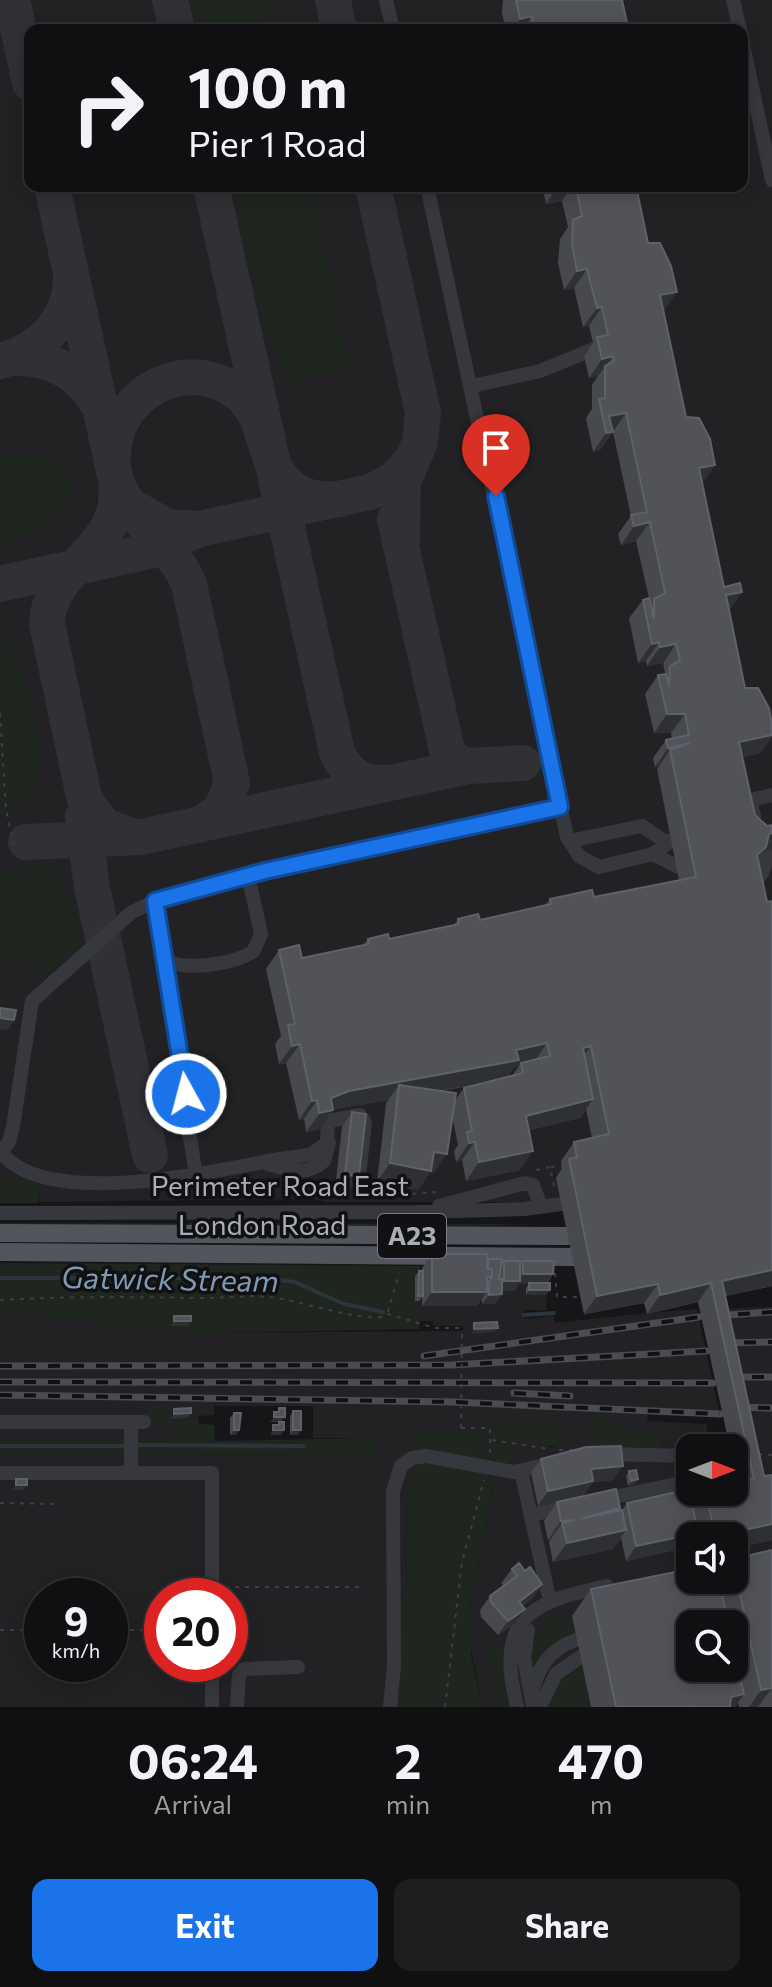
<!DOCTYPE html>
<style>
body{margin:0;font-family:Commissioner,sans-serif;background:#1e1e20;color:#f1f3f6;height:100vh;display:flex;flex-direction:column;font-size:30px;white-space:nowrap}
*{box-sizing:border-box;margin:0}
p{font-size:26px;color:#9c9d9f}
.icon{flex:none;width:44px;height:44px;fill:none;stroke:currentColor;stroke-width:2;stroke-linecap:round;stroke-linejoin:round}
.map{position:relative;height:1707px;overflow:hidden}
.sheet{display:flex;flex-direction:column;background:#101012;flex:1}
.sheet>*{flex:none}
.guide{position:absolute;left:24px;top:24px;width:724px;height:168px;border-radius:16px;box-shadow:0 4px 20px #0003,0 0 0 2px #303032;background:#101012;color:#f1f3f6;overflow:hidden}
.needle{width:52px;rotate:90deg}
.fabs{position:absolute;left:676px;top:1434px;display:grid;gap:16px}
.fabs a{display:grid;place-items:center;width:72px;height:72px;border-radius:16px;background:#101012;box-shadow:0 4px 20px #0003,0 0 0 2px #303032;font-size:40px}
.speed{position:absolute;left:24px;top:1578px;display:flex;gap:16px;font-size:40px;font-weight:700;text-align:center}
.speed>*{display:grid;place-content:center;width:104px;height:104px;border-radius:50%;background:#101012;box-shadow:0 4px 20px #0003,0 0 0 2px #303032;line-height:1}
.speed small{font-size:20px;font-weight:400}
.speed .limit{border:12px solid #d22;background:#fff;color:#111}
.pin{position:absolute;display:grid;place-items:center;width:68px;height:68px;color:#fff;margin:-82px -34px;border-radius:50% 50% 50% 0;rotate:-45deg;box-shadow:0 0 8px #0007}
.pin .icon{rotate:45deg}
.me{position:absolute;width:88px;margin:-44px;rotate:353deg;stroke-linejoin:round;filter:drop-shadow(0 0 6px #0008)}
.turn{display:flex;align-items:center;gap:28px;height:168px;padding:0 32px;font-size:36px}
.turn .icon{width:104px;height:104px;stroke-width:2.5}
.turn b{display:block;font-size:56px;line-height:68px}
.eta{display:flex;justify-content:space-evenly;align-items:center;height:136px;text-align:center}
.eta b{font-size:48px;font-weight:700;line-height:56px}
.action{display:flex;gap:16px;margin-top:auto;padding:16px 32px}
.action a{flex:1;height:92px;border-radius:16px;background:#1a73e8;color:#fff;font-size:32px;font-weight:700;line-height:92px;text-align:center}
.action a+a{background:#1e1e20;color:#f1f3f6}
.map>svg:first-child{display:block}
.built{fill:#222225;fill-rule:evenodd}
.green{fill:#1e261f}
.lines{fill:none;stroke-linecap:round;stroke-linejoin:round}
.stream{stroke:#2c353c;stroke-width:4}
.taxiway{stroke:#303135;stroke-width:36}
.path{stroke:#3d3f44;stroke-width:2;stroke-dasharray:4 6;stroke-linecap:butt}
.minor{stroke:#37383d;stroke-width:14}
.major{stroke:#53555c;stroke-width:18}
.rail-casing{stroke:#4a4c52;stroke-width:7}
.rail{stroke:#111113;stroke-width:4;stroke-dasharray:12;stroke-linecap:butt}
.path-bridge{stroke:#3d3f44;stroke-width:2;stroke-dasharray:4 6;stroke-linecap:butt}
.minor-bridge{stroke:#37383d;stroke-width:14}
.wall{fill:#47494d;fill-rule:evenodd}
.shaded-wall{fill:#2f3033}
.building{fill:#525359;stroke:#5f6168;stroke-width:2}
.route-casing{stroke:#114b97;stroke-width:20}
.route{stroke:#1a73e8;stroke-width:14}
.labels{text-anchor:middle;stroke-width:7;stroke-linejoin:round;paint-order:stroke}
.shield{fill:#111113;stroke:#7b7e86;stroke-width:2}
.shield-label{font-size:26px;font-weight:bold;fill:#a8adb8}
.street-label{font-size:28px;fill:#a8adb8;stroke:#111113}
.water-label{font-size:30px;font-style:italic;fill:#7f9bb3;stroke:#111113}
</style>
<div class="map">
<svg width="772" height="1707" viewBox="0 0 772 1707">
<rect width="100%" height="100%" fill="#161618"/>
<path class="built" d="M0,0H772V1286L650,1313L697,1309L720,1417L648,1413L647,1421L707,1424V1433L740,1436L713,1309L772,1307V1707H483L470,1645V1608L494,1481L408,1483L406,1599H400L395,1707H0V1455H125L124,1440H0V1312L197,1333L463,1331V1326H434L431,1321H419L420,1269H495L547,1271L546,1310H524V1319L554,1316L555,1323L647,1313L644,1303L584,1315L559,1197L531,1202H326L312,1199L41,1202L39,1194H0ZM30,30H742V186H30ZM214,1406H313V1438H377V1456L137,1455L214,1425L199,1424L198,1416L214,1415ZM563,1422L554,1448L493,1431H500ZM690,1448H734V1492H690ZM690,1536H734V1580H690ZM42,1596H110V1664H42ZM162,1596H230V1664H162ZM690,1624H734V1668H690Z"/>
<path class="green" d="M194,0H268L267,15L255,30H200Z
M234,186H311L336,303L333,304L350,368L287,382L281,358L264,324Z
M0,454L54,459C75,474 75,492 64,513L59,508L51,515L56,519L52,521L0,549Z
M0,638C25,669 53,751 32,789C27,798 16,803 8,809L0,709Z
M0,721L6,811L0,813Z
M51,867L64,885L83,945L41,982L42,963L0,957V872L12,871L20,876L19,868Z
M0,1178L35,1182L40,1200L37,1203H0Z
M0,1223L501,1224L545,1225L0,1229Z
M0,1263L420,1266L419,1329L197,1333L0,1312Z
M149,1404H165V1420L198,1419L199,1424L214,1425L215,1441L377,1438V1456L136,1455L138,1440H172V1426L149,1424Z
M589,1417L603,1418L619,1427L661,1432L660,1446L589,1447Z
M507,1421L563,1422V1448L492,1438L493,1431H500Z
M413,1429L489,1431L486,1464L413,1451Z
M0,1440H124L126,1455H0Z
M493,1442L515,1446L508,1466L490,1465Z
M425,1463L489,1474L494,1481L470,1608L471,1656L483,1707H395L399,1599L406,1598L408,1482H418V1464Z
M561,1612L563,1622L571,1621L574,1634L535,1671C522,1652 542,1619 561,1612Z
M503,1645L501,1670L508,1707H500L487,1650Z
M582,1666L588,1693L584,1695L586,1707H551L558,1683Z"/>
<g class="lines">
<path class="stream" d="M0,1278H264L295,1282L344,1304L383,1312
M524,1315L554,1313
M137,1445L304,1446
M0,1446H124"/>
<path class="taxiway" d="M12,0L30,83
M170,0L177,30
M333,0L339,30
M52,186L116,480C131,522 172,544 189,584L232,783L221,810L200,825
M211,186L337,752C348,778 367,786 394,782
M373,186L423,413L420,442L403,482L402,541
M13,358C51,357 81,372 100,407
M0,361C40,351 70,321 71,278
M113,454C115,392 187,354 238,393C269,417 260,458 287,484C301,498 320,501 339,499
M116,480C126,551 48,564 47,624L85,801L104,826L131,836
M138,510L167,527L199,529
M395,519L447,750L454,761L469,766
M0,584L149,551L199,529L370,492L395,479L411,461
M83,817L92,888L150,1155
M26,842L141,837L469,766L523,763"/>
<path class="path" d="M0,713L6,810L14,845
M551,1167L562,1166
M536,1170L550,1167L555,1190
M367,1197L375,1188L408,1194L436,1192
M555,1273L557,1297H580
M0,1300C68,1296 135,1297 203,1298C225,1298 248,1295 270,1297C294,1299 376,1327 388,1314L435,1328H462
M388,1312L399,1273
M461,1428H490V1455
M492,1440L549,1449
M559,1450H576
M758,1454L772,1455
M0,1503L61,1504
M225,1587H362
M0,1630H42
M110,1630H162
M445,1707L462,1562L484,1480"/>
<path class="minor" d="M386,0L393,30
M733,0L740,30
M742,40L772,180
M427,186L567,837L579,856L599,867L653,854L672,840
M472,386L540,371L594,349
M754,816L750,800L772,795
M569,841L642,826L667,843
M653,854L678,867
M749,886C769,873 769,856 760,836
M163,960C188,971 230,965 253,952L261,934L248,875
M1,1152C42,1208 204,1174 263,1162C279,1158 296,1158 312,1154L327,1143L328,1121L360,1115L365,1123L358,1185
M0,1153L9,1142L13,1127L32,1001L132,912L155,901
M268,1164C289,1170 306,1177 324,1161L329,1143
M196,1175L186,1113V1075L155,901L265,871L560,807
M439,1206L525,1183L533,1185L541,1207
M0,1213L419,1212L524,1209L561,1204
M0,1422H144
M131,1422V1473
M604,1454L690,1456
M521,1471L548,1593
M0,1473H212V1596
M600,1500L690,1481
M531,1515L568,1507
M528,1630L524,1658L533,1707
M514,1692L517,1707
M532,1693C538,1667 550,1649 576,1640
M212,1707V1664
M237,1707L239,1675L244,1669L298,1667
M390,1707L394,1666L393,1491L401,1466L412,1458L426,1456L514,1472L552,1463
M540,1707L556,1674L580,1657"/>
<path class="major" d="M0,1233L567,1236
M0,1252L572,1257"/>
<g class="rail-casing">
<path id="rail" d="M714,1316L772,1312
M720,1343L772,1342
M424,1356L699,1317
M0,1366L451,1365L706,1351
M728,1377H772
M0,1382L713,1383
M514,1393L570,1396
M0,1395L454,1402L720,1414
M734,1407L772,1408"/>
</g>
<use href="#rail" class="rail"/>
<path class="path-bridge" d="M461,1428L462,1328"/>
<path class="minor-bridge" d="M514,1692C497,1612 542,1600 607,1586"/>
</g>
<path class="wall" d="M503,0H622L626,30H506L502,13Z
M542,186H636L686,417L715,465L702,483L724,587L742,592L729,610L745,688L761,753L743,757L762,852L758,858L767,902L772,901V1286L725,1296L764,1476L772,1475V1540L734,1548V1536H698V1533L688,1547L626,1561L621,1538L613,1549L553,1562L549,1542L550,1540H548L544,1521L557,1502L620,1508L618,1511L622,1510L627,1503L692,1507L703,1492H734L737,1482L734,1468V1448H730L698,1302L647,1314L644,1303L584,1314L556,1178L562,1168L561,1161L574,1142L592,1138L586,1109L580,1118L529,1130L520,1170L466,1181L462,1160L456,1162L454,1151L458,1145L452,1116L434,1173L430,1172L418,1190L377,1182L386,1104L388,1100L336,1109L332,1111L320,1129L306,1132L304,1119L299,1120L286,1063L279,1064L275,1044L281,1036L266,969L279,950L302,958L363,945L368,939H389L453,926L458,919L480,920L545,905L550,899L594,897L679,880L657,769L659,766L655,767L653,758L666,740L672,738L671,733H654L645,694L658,675L665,673L663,663L647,666L646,661L638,663L629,618L643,600L649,598L636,541L621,545L618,534L631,516L613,432L600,450L593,452L586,418L592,409V385L598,376L589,378L584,356L593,343L589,326L583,327L574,288L564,290L558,263L560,239L568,227L562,201L546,204ZM519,1066L512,1076L507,1077L514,1067ZM479,1084L464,1088L455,1100L441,1091Z
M352,1112L349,1191L335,1189L342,1127Z
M432,1254L487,1262L488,1259L501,1265L504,1261L520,1264L523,1261L553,1274L548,1283L546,1295H526V1288L529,1284H519L514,1291H502L495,1304H482V1299L477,1306H422V1297L419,1301H415V1276L419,1271H422V1268Z
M293,1411L298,1435H290V1416Z
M234,1413L239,1430L235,1435H230V1418Z
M541,1459L613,1480L593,1482L583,1496L538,1506L531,1473Z
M629,1471L638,1479L635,1484L628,1486L626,1476Z
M772,1550V1707H739L738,1702L735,1707H591L572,1616L591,1589L690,1580H734V1559ZM690,1624H734V1668Z
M512,1569L525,1571L542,1584L532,1599L522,1606L525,1609L515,1624L498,1635L481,1617L480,1610L490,1596L504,1586L501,1583Z"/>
<path class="shaded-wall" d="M532,16L522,30H513L520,19Z
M558,186H572L562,201L546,204Z
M587,269L574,288L564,290L577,271Z
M677,292L664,311L660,295Z
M602,307L589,326L583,327L597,308Z
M613,356L598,376L589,378L602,359Z
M626,413L600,450L593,452L606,433L609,416Z
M715,465L702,483L699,468Z
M650,522L636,541L621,545L634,526Z
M742,592L729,611L726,595Z
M659,642L646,661L638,663L652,644Z
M676,644L663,663L647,666L660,647Z
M667,714H685L671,733H654Z
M772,735V737L761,753L726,761L739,742Z
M690,743L670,750L659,766L655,767L668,748Z
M772,833V850L762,852L752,865L769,834Z
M0,1018L14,1020L8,1030L0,1029Z
M547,1043L534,1062L521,1063L519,1066L514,1067L505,1079L397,1098L399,1085L388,1100L336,1109L332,1111L320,1129L306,1132L331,1098L349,1091Z
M300,1044L286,1063L279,1064L292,1046Z
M591,1046L577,1065L583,1048Z
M593,1099L580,1118L513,1134L526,1116Z
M317,1100L304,1119L299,1120L312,1101Z
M475,1142L462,1160L456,1162L469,1143Z
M533,1151L520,1170L466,1181L479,1162Z
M434,1152L447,1154L434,1173L430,1172L418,1190L377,1182L390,1163Z
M345,1175L359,1176L349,1191L335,1189Z
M772,1270V1286L714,1298L722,1281Z
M523,1274H553L547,1284H519L514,1291H497L504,1281H518Z
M711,1283L698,1302L647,1314L660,1295Z
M658,1284L644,1303L584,1314L597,1296Z
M529,1290H550L546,1295H526Z
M432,1292H487L477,1306H422Z
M502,1294L495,1304H482L489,1295Z
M174,1321H191L188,1326H171Z
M498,1328L494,1332L471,1334L474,1329Z
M191,1413L188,1418L170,1419L174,1414Z
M274,1417H285L281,1422H270Z
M234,1430H239L235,1435H230Z
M273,1430H284L281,1435H270Z
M293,1430H301L298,1435H290Z
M623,1466L613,1480L593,1482L583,1496L538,1506L548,1491L591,1469Z
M638,1479L635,1484L628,1486L631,1481Z
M16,1485H27L24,1490H12Z
M575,1520L562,1523L550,1540H548L561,1521Z
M772,1524V1540L734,1548V1536H715Z
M626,1530L613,1549L553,1562L567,1543Z
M698,1533L696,1536H690V1544L688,1547L626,1561L636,1546Z
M542,1584L532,1599L509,1616L519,1602Z
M525,1609L515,1624L498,1635L508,1621Z
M772,1688L758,1707H749L761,1690Z
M744,1694L735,1707H724L731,1697Z"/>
<path class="building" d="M516,0H622L628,27L615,30H534L532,16L520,19Z
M576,186H636L648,243H660L671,266L677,292L660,295L686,417L699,418L710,439L715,465L699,468L724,587L740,583L742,592L726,595L745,688H758L769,708L772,725V735L739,742L755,815L767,826L772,825V833L769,834L766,847L757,855L767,902L772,901V1270L722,1281L764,1476L772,1475V1524L715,1536L706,1492H734V1483L754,1479L711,1283L660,1295L658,1284L597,1296L569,1159L577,1157L574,1142L609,1134L591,1046L583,1048L593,1099L526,1116L533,1151L479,1162L475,1142L469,1143L467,1132L472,1131L464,1088L523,1073L521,1063L550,1056L547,1043L516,1050L519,1060L349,1091L331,1098L333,1110L319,1113L317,1100L312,1101L300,1044L292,1046L288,1025L295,1024L279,950L299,945L302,958L369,944L368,939L388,934L389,939L459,924L458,919L478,914L480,920L551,904L550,899L592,890L594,897L696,877L670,750L690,743L668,748L666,740L689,735L685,714H667L658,675L666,674L669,686L670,666L680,660L676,644L660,647L659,642L652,644L643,600L649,598L654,619V599L665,593L650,522L634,526L631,515L647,512L626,413L609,416L613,432L606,433L599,399L605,398V366L614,361L613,356L602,359L597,337L608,335L602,307L597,308L587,269L577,271L572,245L573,220L582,216Z
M0,1008L16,1010L14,1020L0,1018Z
M399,1085L456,1093L447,1154L434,1152L431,1171L390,1163Z
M352,1112L366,1114L359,1176L345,1175Z
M432,1254H487V1269H492V1277H487V1292H432Z
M488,1259H502L499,1279H502V1294L489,1295V1282L492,1277V1269H488Z
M504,1261H520V1281H504Z
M523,1261H554L553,1274H523Z
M419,1271H423V1296H418Z
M529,1283H550V1290H529Z
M174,1316H191V1321H174Z
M497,1322L498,1328L474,1329V1323Z
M191,1408V1413L174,1414V1409Z
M279,1408H285V1417H274V1412H279Z
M293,1411H301V1430H293Z
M234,1413H241L239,1430H234Z
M279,1422H284V1430H273V1425H279Z
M621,1446L623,1466L591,1469L593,1481L548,1491L541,1459L586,1447Z
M636,1470L638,1479L631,1481L629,1471Z
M16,1479H27V1485H16Z
M616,1489L620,1508L580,1519L622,1510L626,1530L567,1543L562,1523L575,1520L561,1521L557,1502Z
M689,1489L698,1533L636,1546L627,1503Z
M772,1550V1688L761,1690L734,1567V1559Z
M519,1563L525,1571L530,1567L542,1584L519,1602L525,1609L508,1621L491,1602L490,1596L517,1576L512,1569Z
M690,1569V1580H719L728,1624H690V1668H734V1651L744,1694L731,1697L730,1707H693L692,1706L685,1707H616L591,1589Z"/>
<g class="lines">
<g class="route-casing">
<path id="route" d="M186,1094L155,901L265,871L560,807L496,496"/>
</g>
<use href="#route" class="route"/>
</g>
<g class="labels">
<rect class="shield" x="378" y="1214" width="68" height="44" rx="6"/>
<g class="shield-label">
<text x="412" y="1245">A23</text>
</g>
<g class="street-label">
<text x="280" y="1196">Perimeter Road East</text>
<text x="262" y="1235">London Road</text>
</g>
<g class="water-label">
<text transform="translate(170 1280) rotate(1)" y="10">Gatwick Stream</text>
</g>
</g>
</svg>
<div class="fabs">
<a><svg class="needle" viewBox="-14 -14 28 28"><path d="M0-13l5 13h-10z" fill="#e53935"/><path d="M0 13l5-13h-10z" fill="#9c9d9f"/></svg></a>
<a><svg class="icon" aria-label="sound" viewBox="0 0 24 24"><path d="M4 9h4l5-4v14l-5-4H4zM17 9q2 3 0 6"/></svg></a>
<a><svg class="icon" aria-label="search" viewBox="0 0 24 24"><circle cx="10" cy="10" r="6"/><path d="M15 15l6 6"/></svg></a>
</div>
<div class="speed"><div>9<small>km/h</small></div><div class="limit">20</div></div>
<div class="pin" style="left:496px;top:496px;background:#d93025"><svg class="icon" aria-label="arrive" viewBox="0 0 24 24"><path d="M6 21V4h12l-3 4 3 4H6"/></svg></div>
<svg class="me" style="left:186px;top:1094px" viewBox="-20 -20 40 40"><circle r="17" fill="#1a73e8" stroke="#fff" stroke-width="3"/><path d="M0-11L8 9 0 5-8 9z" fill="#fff"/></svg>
<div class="guide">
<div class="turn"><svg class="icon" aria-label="right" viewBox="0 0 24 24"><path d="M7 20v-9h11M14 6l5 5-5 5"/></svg><div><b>100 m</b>Pier 1 Road</div></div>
</div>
</div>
<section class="sheet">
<div class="eta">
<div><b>06:24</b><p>Arrival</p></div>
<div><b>2</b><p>min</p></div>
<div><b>470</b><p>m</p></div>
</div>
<div class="action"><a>Exit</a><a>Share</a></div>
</section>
